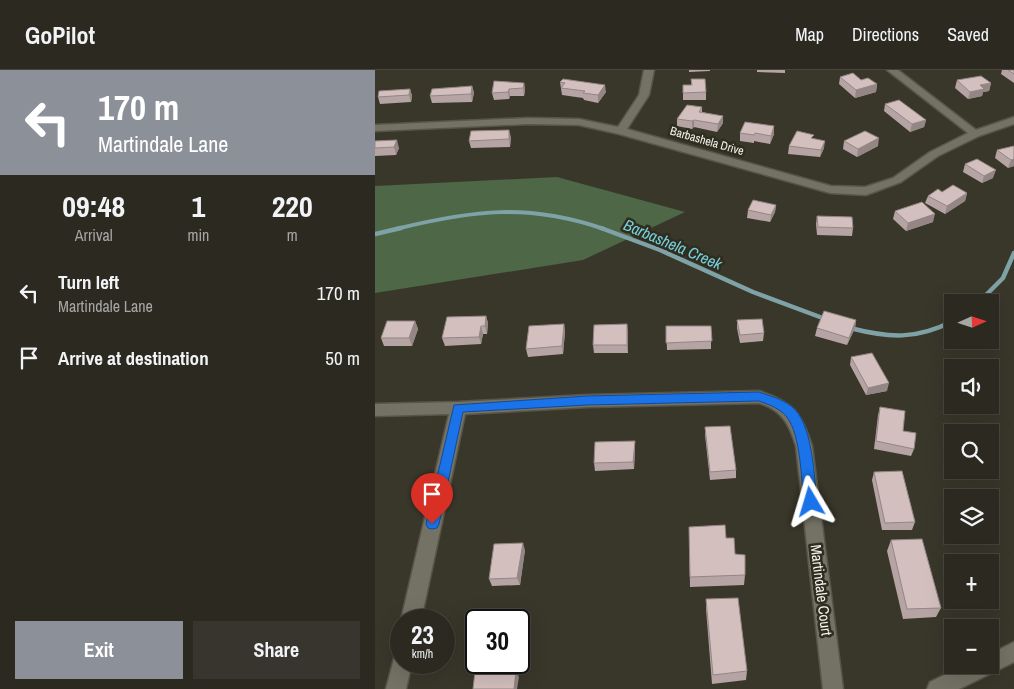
<!DOCTYPE html>
<meta charset="utf-8">
<style>
body{margin:0;font-family:"Archivo Narrow",sans-serif;background:#37352d;color:#f1f3f6;height:100vh;display:flex;flex-direction:column;font-size:19px;white-space:nowrap}
*{box-sizing:border-box;margin:0}
p{font-size:16px;color:#a6a6a5}
.icon{flex:none;width:28px;height:28px;fill:none;stroke:currentColor;stroke-width:2;stroke-linecap:round;stroke-linejoin:round}
.map{position:relative;flex:1;overflow:hidden}
.side{display:flex;flex-direction:column;background:#2b2920;width:375px}
.side>*{flex:none}
.banner{background:#8c9099;color:#fff;overflow:hidden}
.needle{width:32px;rotate:87deg}
.tools{position:absolute;left:569px;top:224px;display:grid;gap:10px}
.tools a{display:grid;place-items:center;width:55px;height:55px;border-radius:0px;background:#2b2920;box-shadow:0 5px 20px #0002,0 0 0 1px #47453e;font-size:25px}
.speed{position:absolute;left:15px;top:539px;display:flex;gap:10px;font-size:25px;font-weight:700;text-align:center}
.speed>*{display:grid;place-content:center;width:65px;height:65px;border-radius:50%;background:#2b2920;box-shadow:0 5px 20px #0002,0 0 0 1px #47453e;line-height:1}
.speed small{font-size:12px;font-weight:400}
.speed .limit{border:2px solid #111;border-radius:8px;background:#fff;color:#111}
.pin{position:absolute;display:grid;place-items:center;width:42px;height:42px;color:#fff;margin:-51px -21px;border-radius:50% 50% 50% 0;rotate:-45deg;box-shadow:0 0 5px #0007}
.pin .icon{rotate:45deg}
.me{position:absolute;width:55px;margin:-28px;rotate:353deg;stroke-linejoin:round;filter:drop-shadow(0 0 4px #0008)}
.turn{display:flex;align-items:center;gap:18px;height:105px;padding:0 15px;font-size:22px}
.turn .icon{width:65px;height:65px;stroke-width:2.5}
.turn b{display:block;font-size:35px;line-height:42px}
.eta{display:flex;justify-content:space-evenly;align-items:center;height:85px;text-align:center}
.eta b{font-size:30px;font-weight:800;line-height:35px}
.action{display:flex;gap:10px;margin-top:auto;padding:10px 15px}
.action a{flex:1;height:58px;border-radius:0px;background:#8c9099;color:#fff;font-size:20px;font-weight:800;line-height:58px;text-align:center}
.action a+a{background:#37352d;color:#f1f3f6}
ul{padding:0;list-style:none}
li{display:flex;align-items:center;gap:15px;height:65px;padding:0 15px}
li div{flex:1}
li b{display:block;font-size:19px}
li em{font-style:normal}
header{display:flex;align-items:center;gap:30px;box-sizing:border-box;height:70px;padding:0 25px;background:#2b2920;border-bottom:1px solid #47453e}
header strong{font-size:24px}
nav{display:flex;gap:28px;margin-inline-start:auto;font-size:18px}
main{display:flex;flex:1;min-height:0}
.map>svg:first-child{display:block}
.forest{fill:#4d6747}
.lines{fill:none;stroke-linecap:round;stroke-linejoin:round}
.stream-far1{stroke:#7ea2a6;stroke-width:4}
.stream{stroke:#7ea2a6;stroke-width:4.5}
.minor-casing{stroke:#57554a;stroke-width:3}
.minor{fill:#747264;fill-rule:evenodd}
.wall{fill:#b5a4a3}
.shaded-wall{fill:#938685}
.building{fill:#d2bfbe;stroke:#938685}
.route{fill:#1a73e8;stroke:#114b97}
.labels{text-anchor:middle;stroke-width:5;stroke-linejoin:round;paint-order:stroke}
.far-street-label{font-size:12px;fill:#f4f3eb;stroke:#2f2d20}
.street-label{font-size:15px;fill:#f4f3eb;stroke:#2f2d20}
.water-label{font-size:16px;font-style:italic;fill:#77d1dd;stroke:#2f2d20}
</style>
<header>
<strong>GoPilot</strong>
<nav><a>Map</a><a>Directions</a><a>Saved</a></nav>
</header>
<main>
<section class="side">
<div class="banner">
<div class="turn"><svg class="icon" aria-label="left" viewBox="0 0 24 24"><path d="M17 20v-9H6M10 6l-5 5 5 5"/></svg><div><b>170 m</b>Martindale Lane</div></div>
</div>
<div class="eta">
<div><b>09:48</b><p>Arrival</p></div>
<div><b>1</b><p>min</p></div>
<div><b>220</b><p>m</p></div>
</div>
<ul>
<li><svg class="icon" aria-label="left" viewBox="0 0 24 24"><path d="M17 20v-9H6M10 6l-5 5 5 5"/></svg><div><b>Turn left</b><p>Martindale Lane</p></div><em>170 m</em></li>
<li><svg class="icon" aria-label="arrive" viewBox="0 0 24 24"><path d="M6 21V4h12l-3 4 3 4H6"/></svg><div><b>Arrive at destination</b></div><em>50 m</em></li>
</ul>
<div class="action"><a>Exit</a><a>Share</a></div>
</section>
<div class="map">
<svg width="639" height="619" viewBox="0 0 639 619">
<rect width="100%" height="100%" fill="#39372a"/>
<path class="forest" d="M182,107L310,142L208,190L0,223V116Z"/>
<g class="lines">
<path class="stream-far1" d="M21,159C98,140 153,133 229,159"/>
<path class="stream" d="M226,158L285,180L378,222L453,250
M0,164L26,158
M604,232L628,208L639,183
M475,258C514,268 541,270 578,251"/>
<g class="minor-casing">
<path id="minor" d="M269,0H279L274,25L252,59L456,116L490,117L518,108L555,82L593,63L512,0H523L601,60L639,47V54L604,66L563,86L526,112L491,125L455,123L244,64L204,55L153,54L0,61V55L153,48L204,49L243,57L264,25Z
M384,321C418,332 426,342 437,376L468,619H448L421,376C414,354 407,340 384,333L212,337L90,344L46,550H26L74,344L0,346V334L83,332L212,325Z
M639,572V592L584,619H552L555,612L590,595H615V584Z
M26,583V592H37L31,619H11L20,585Z"/>
</g>
<use href="#minor" class="minor"/>
</g>
<path class="wall" d="M314,0H335V1L314,2Z
M382,0H410V3L382,2Z
M627,0H639V13L626,4Z
M465,7L502,14L501,22L480,28L464,14Z
M316,9L331,22V30H308V15H316Z
M582,10L616,13L614,21L608,22L607,26L593,29L580,18Z
M185,12L231,22L223,33L209,30L208,28L187,25Z
M149,13L150,20L149,26H135L134,29L119,30L117,23Z
M97,16L99,23L97,32L57,33L55,26Z
M35,19L37,26L36,32L5,34L3,27Z
M510,34L551,50L549,57L535,62L509,41Z
M327,37V42L348,46V53L342,62L319,57L317,59L302,56V49Z
M399,56V64L395,74L379,71V73L365,71V63Z
M136,67L135,77L96,78L94,71Z
M439,69L449,78L445,87L413,84L414,76Z
M0,71L24,78L21,85L0,86Z
M469,71L503,76L482,87L468,79Z
M639,76V96L633,98L620,88L622,80Z
M590,94L618,108L607,113L588,102Z
M592,123L590,131L570,144L550,133L553,126Z
M401,135L400,142L395,152L372,148L373,140Z
M520,141L558,152L531,161L518,149Z
M442,146L478,158L477,166L442,165L441,154Z
M111,246L113,253L112,264H108L106,274L70,276L67,268Z
M362,250L389,263L388,271L365,273L362,258Z
M481,250L480,258L472,275L440,266L442,258Z
M40,251L43,259L37,276H9L6,268Z
M189,254L190,262L188,284L153,287L151,279Z
M252,254L253,283H219L218,275Z
M291,256H336V279L292,280Z
M476,287L512,321L491,325L475,295Z
M505,337L528,361L539,379L536,386L499,379L503,345Z
M330,357L361,400V408L335,410L330,365Z
M260,371V378L259,399L220,401L219,393Z
M499,402L540,452L537,460H507L497,410Z
M314,457L351,468L360,484L370,505L369,515L315,517Z
M516,470L566,538L561,547L528,549L512,481Z
M150,480L145,515L117,516L114,509Z
M331,529L372,601L371,610L337,614L331,539Z"/>
<path class="shaded-wall" d="M149,13L150,20L149,26L148,18Z
M616,13L614,21L608,22L607,26L593,29L595,22L605,15Z
M502,14L501,22L480,28L481,20Z
M230,15L231,22L223,33V25Z
M97,16L99,23L97,32L96,24Z
M35,19L37,26L36,32L34,25Z
M134,19L135,26L134,29L133,22Z
M348,46V53L342,62L343,54Z
M319,50V57L317,59V51Z
M551,50L549,57L535,62L537,54Z
M399,56V64L395,74L396,66Z
M134,60L136,67L135,77L134,69Z
M504,68L503,76L482,87L483,79Z
M22,70L24,78L21,85L19,77Z
M450,71L449,78L445,87L446,80Z
M639,89V96L633,98L636,90Z
M621,100L618,108L607,113L609,106Z
M592,123L590,131L570,144L572,136Z
M401,135L400,142L395,152L396,145Z
M560,144L558,152L531,161L533,153Z
M111,246L113,253L112,264L110,256Z
M481,250L480,258L472,275L474,268Z
M40,251L43,259L37,276L34,268Z
M189,254L190,262L188,284L187,276Z
M252,254L253,262V283L252,275Z
M106,256L108,264L106,274L104,267Z
M514,313L512,321L491,325L493,318Z
M260,371V378L259,399L258,392Z
M148,473L150,480L145,515L142,508Z
M132,592H135L133,607L131,601Z
M141,601L144,607L142,619H139Z"/>
<path class="building" d="M633,0H639V4Z
M478,3L486,10L493,8L502,14L481,20L465,7Z
M606,6L616,13L605,15L609,19L595,22L582,10Z
M188,9L230,15L223,25L208,23L210,21L186,18L190,13L185,12Z
M316,9H330L331,22L308,23V15H317Z
M119,11L149,13L148,18L134,19L133,22L117,23Z
M97,16L96,24L55,26L57,19Z
M35,19L34,25L3,27L4,21Z
M524,30L551,50L537,54L510,34Z
M312,35L327,37L324,42L348,46L343,54L319,50L317,51L302,49Z
M370,52L399,56L396,66L380,63L379,65L365,63Z
M134,60V69L94,71L96,61Z
M422,61L439,65L436,68L450,71L446,80L414,76Z
M490,61L504,68L483,79L469,71Z
M22,70L19,77L0,78V71Z
M639,76V89L636,90L622,80Z
M602,89L621,100L609,106L590,94Z
M578,115L592,123L572,136L553,126L563,119L567,122Z
M378,130L401,135L396,145L373,140Z
M547,132L560,144L533,153L520,141Z
M442,146L477,147L478,158L443,157Z
M449,241L481,250L474,268L442,258Z
M111,246L110,256H106L104,267L67,268L72,247Z
M387,249L389,263L365,265L362,250Z
M12,251H40L34,268H6Z
M189,254L187,276L151,279L154,256Z
M252,254V275H218L219,255Z
M291,256H336L337,271L291,273Z
M497,283L514,313L493,318L476,287Z
M505,337L530,341L528,361L541,363L539,379L501,371Z
M355,356L361,400L335,402L330,357Z
M260,371L258,392L219,393L220,372Z
M527,401L540,452L510,453L499,402Z
M350,455L351,468H359L360,484L370,485V505L315,507L314,457Z
M547,469L566,538L532,539L516,470Z
M148,473L142,508L114,509L119,474Z
M363,528L372,601L338,605L331,529Z
M101,592H132L131,601H141L139,619H98Z"/>
<path class="route" d="M384,322C395,326 407,329 416,336C438,352 439,407 442,432L440,436L436,437L431,436L429,432C426,410 426,357 408,343C401,337 392,334 384,331L212,335L88,342L64,454L62,458L57,459L53,458L51,454L79,335L212,326Z"/>
<g class="labels">
<g class="far-street-label">
<text transform="translate(332 71) rotate(16)" y="4">Barbashela Drive</text>
</g>
<g class="street-label">
<text transform="translate(446 520) rotate(83)" y="5">Martindale Court</text>
</g>
<g class="water-label">
<text transform="translate(298 174) rotate(23)" y="6">Barbashela Creek</text>
</g>
</g>
</svg>
<div class="tools">
<a><svg class="needle" viewBox="-14 -14 28 28"><path d="M0-13l5 13h-10z" fill="#e53935"/><path d="M0 13l5-13h-10z" fill="#a6a6a5"/></svg></a>
<a><svg class="icon" aria-label="sound" viewBox="0 0 24 24"><path d="M4 9h4l5-4v14l-5-4H4zM17 9q2 3 0 6"/></svg></a>
<a><svg class="icon" aria-label="search" viewBox="0 0 24 24"><circle cx="10" cy="10" r="6"/><path d="M15 15l6 6"/></svg></a>
<a><svg class="icon" aria-label="layers" viewBox="0 0 24 24"><path d="M12 4l9 5-9 5-9-5zM3 14l9 5 9-5"/></svg></a>
<a>+</a>
<a>−</a>
</div>
<div class="speed"><div>23<small>km/h</small></div><div class="limit">30</div></div>
<div class="pin" style="left:57px;top:454px;background:#d93025"><svg class="icon" aria-label="arrive" viewBox="0 0 24 24"><path d="M6 21V4h12l-3 4 3 4H6"/></svg></div>
<svg class="me" style="left:436px;top:432px" viewBox="-20 -20 40 40"><path d="M0-17L14 15 0 8-14 15z" fill="#1a73e8" stroke="#fff" stroke-width="4"/></svg>
</div>
</main>
